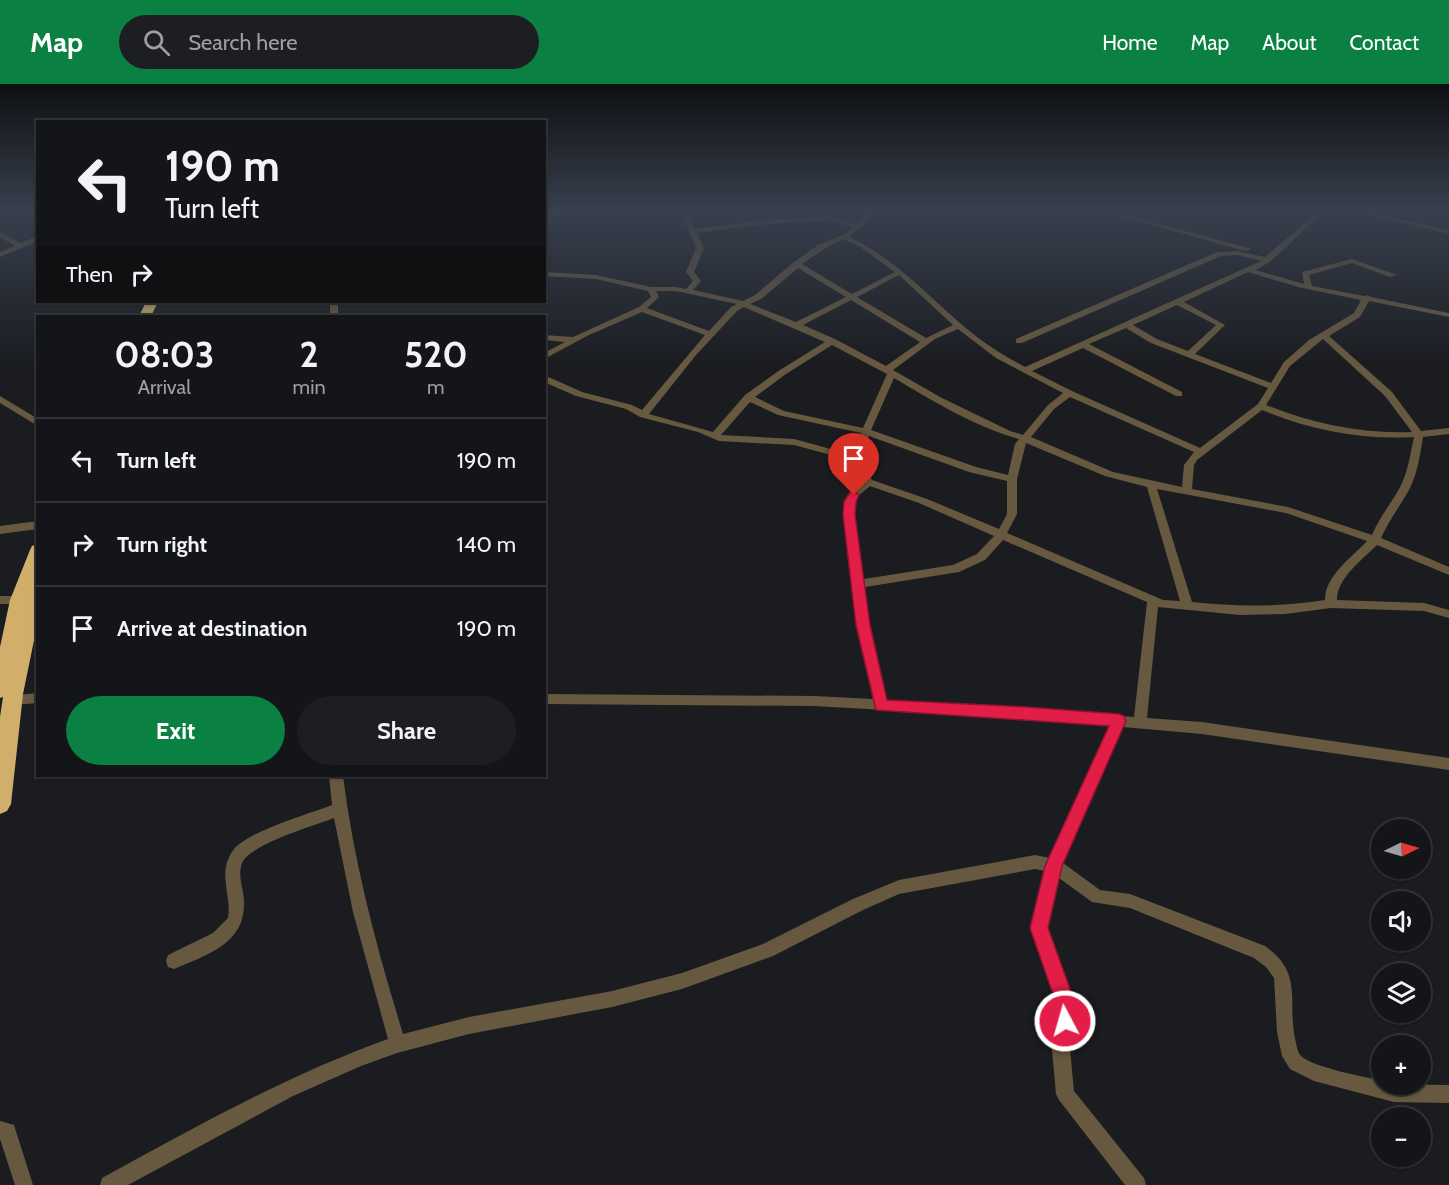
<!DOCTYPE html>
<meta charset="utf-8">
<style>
body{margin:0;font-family:Cabin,sans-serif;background:#1d1e21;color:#f1f3f6;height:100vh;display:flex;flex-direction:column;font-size:22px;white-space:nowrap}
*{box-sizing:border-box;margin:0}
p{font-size:20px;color:#9d9fa2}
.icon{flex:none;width:33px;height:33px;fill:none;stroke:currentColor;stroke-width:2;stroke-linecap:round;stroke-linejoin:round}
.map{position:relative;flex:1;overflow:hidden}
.details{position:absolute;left:36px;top:231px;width:510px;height:462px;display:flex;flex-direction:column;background:#141518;border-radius:0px;box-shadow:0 2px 4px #0004,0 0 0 2px #333437}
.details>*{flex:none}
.top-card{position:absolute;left:36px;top:36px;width:510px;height:183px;border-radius:0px;box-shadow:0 2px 4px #0004,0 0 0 2px #333437;background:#141518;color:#f1f3f6;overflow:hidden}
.needle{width:39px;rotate:85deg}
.fabs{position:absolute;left:1371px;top:735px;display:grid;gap:12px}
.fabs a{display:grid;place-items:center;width:60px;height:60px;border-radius:50%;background:#141518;box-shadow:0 2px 4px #0004,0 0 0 2px #333437;font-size:30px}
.pin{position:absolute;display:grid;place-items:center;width:51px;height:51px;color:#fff;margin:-62px -26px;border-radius:50% 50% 50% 0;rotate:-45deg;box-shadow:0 0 6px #0007}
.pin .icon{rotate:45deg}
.me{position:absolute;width:66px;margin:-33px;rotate:354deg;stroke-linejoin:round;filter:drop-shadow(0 0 4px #0008)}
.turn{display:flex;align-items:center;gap:21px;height:126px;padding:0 30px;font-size:27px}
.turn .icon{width:78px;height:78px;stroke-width:2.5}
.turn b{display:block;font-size:42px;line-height:51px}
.then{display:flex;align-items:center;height:57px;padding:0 30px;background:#0003;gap:12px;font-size:22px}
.eta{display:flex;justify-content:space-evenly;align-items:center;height:102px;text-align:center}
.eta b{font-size:36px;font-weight:700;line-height:42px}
.primary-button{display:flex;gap:12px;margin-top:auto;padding:12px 30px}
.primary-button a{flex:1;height:69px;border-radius:36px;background:#0b8043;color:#fff;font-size:24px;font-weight:700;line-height:69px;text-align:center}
.primary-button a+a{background:#1d1e21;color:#f1f3f6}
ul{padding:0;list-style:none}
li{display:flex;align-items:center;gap:18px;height:84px;padding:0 30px;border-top:2px solid #333437}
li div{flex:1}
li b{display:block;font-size:22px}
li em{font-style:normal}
header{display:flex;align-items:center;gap:36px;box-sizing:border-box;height:84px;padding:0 30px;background:#0b8043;color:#fff}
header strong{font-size:28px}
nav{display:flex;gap:33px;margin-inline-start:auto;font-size:21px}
.search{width:420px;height:54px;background:#1d1e21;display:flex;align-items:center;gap:15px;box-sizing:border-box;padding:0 21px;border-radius:33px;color:#9d9fa2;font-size:22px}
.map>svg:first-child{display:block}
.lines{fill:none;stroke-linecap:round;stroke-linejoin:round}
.street{fill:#67593f;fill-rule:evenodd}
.highway{fill:#d1af6b;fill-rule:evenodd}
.route{fill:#e11d48;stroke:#92132f;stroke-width:1.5}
</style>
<header>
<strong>Map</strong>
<div class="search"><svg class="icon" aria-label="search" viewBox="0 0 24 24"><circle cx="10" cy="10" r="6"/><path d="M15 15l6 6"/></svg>Search here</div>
<nav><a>Home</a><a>Map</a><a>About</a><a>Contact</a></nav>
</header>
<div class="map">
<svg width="1449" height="1101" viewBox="0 0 1449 1101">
<rect width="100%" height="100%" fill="#1a1c20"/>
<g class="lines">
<path class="street" d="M559,126H567L544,136V131Z
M686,126H692L690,135L695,145L755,137L830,132L856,140L866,131L858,126H865L873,131L849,153C901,177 936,222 981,256C995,266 1010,275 1025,283L1261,177L1237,171L1221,172L1022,259H1016V255L1217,168L1237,167L1265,173L1320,126H1326L1270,178L1255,186L1304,200L1302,188L1352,175L1397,191L1390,193L1352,179L1309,191L1312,202L1364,212L1367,211L1371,213L1449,229V233L1369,217L1360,233L1329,252L1392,308L1421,347L1449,344V350L1423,353C1420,370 1418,388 1410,404C1401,421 1389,436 1381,454L1449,483V491L1377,461C1362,476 1337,494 1337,516L1424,519L1449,526V534L1424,527L1331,524L1285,530L1240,531L1158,523L1147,634L1202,638L1449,674V686L1202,650L1123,643L1063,779L1100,806L1130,810L1265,862C1305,890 1286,918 1296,959C1297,964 1298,969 1301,972C1314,984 1363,992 1382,997V1000L1449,1001V1019L1394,1018L1314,997L1290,985L1282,972L1277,948L1274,894L1266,883L1254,874L1130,824L1092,818L1059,794L1047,844L1071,913L1073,937L1069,955L1074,1007L1144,1094L1146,1101H1125L1059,1016L1056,1010L1051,955L1057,937L1055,913L1031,844L1045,787L1035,785L899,810L863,826L773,872L682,905L612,923L469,950L397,969L361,982L293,1012L128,1101H100L102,1094C195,1043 288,991 388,955L353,828L334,734C313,742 255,759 243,777C238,786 241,799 243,808C251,857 212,869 174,885L168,883L166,877L168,871L213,849L228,834C231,817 223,800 226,782C227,777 230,770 234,765C249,747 309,730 332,721L329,692H343C354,780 377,865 403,950L469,933L612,907L682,889L763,860L853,815L899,796L1035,771L1050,774L1110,642L1026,634L814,622L544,620V610L814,612L873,615L857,541L843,432L846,415L863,398L853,377L794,361L719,357L698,348L640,333L626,325L576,312L544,298V291L582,308L632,321L642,326L705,251L642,228L589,251L544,275V269L565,258L544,256V251L573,253L639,223L651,213L648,207L596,195L544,192V188L596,191L651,203H676L686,205L693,197L686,188L696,164L684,135ZM830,136L853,143L847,149L818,161L794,178L755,211L743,217L693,206L701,197L694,188L704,164L697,149L755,141ZM843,155L860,163L895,188L852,210L802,180L824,165ZM798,184L846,213L796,238L750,220L761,215ZM1248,188L1298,203L1361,216L1354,229L1309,256L1284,278L1271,299L1195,270L1225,241L1184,218ZM899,191L953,241L926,254L857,213ZM656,207H676L737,220L731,223L709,247L647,224L659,213ZM851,216L920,258L886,282L835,255L803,241ZM1177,221L1216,241L1188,267L1157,255L1133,241ZM744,223L825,258L780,286L745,311L713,348L649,330L696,271L737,227ZM1126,244L1151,259L1268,304L1258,320L1200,364L1072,307L1032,287L1083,264L1176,312H1182V308L1089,260ZM958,245L996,274L1063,309L1048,321L1023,351L1010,347L940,313L893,286L935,255ZM1323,255L1385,312L1412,348C1362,350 1313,340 1266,321L1290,282ZM832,261L887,290L863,344L784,327L755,313L786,290ZM894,294C933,317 975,343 1019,355L1015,360L1008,391L976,383L871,346ZM1070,313L1194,368L1184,381L1182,403L1113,388L1031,353L1054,325ZM750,318L778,331L861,349L853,371L794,355L721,351ZM1262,326C1310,346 1361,356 1414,353C1410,371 1408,389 1399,405C1390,421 1379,434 1372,451L1288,423L1192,405L1194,381L1197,376ZM869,352L969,388L1007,397V430L999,445L927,415L872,396L862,375ZM1026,359L1105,392L1147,403L1180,517L1163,516L1007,449L1017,430V395ZM870,402L919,419L994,452L977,470L953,481L864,495C860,477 847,432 856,415C859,410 866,406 870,402ZM1157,405L1286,429L1367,457C1351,474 1325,492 1325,516C1278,523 1240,523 1192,518ZM1003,456L1147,518L1134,633L1026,624L886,616L869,541L865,503L959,488L985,476Z
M1099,126H1108L1252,165L1245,167Z
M1350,126H1360L1449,146V150Z
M0,148L20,159L38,152V157L0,173V168L15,162L0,153Z
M330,218H338V232H330Z
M0,312L38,335V342L0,319Z
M38,437V445L0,450V442Z
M0,512H19L25,516L19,520H0Z
M38,609V619L12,621L7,620L6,616L7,612Z
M0,1037L14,1041L33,1101H15L0,1055Z"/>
<path class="highway" d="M146,218H158L151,232H139Z
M38,460V490L35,497L38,496V537L23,610L11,720L7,727L0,730V633L3,613L0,614V563L10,516L30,466L32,462Z"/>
</g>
<linearGradient id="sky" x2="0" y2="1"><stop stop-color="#0e0f12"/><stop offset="0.45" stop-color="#38404e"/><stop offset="1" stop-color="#38404e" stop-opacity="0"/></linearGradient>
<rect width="1449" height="280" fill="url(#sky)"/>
<path class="route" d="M854,407L859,411L856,418L855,431L870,541L887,616L1026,623L1119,630L1124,632L1126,637L1062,782L1048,844L1073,913L1075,937L1072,943L1065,946L1058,943L1055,937L1054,913L1030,844L1045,782L1109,642L876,626L856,541L843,431L844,418L850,408Z"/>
</svg>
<div class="fabs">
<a><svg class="needle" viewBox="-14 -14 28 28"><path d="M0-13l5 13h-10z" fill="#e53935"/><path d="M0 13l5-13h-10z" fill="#9d9fa2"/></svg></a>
<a><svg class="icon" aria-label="sound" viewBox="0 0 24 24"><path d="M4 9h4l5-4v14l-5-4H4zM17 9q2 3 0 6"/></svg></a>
<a><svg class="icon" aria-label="layers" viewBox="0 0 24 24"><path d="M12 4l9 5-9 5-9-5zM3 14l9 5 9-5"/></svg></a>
<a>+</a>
<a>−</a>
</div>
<div class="pin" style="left:854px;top:411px;background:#d93025"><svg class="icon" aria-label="arrive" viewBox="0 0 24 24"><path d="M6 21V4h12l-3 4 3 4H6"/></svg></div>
<svg class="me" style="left:1065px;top:937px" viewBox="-20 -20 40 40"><circle r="17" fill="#e11d48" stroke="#fff" stroke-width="3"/><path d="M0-11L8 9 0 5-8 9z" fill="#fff"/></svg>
<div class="top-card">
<div class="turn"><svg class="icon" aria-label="left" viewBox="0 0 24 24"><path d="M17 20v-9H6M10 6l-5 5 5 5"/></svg><div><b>190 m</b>Turn left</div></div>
<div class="then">Then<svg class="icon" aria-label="right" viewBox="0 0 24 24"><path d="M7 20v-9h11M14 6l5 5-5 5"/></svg></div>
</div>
<section class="details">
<div class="eta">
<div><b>08:03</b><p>Arrival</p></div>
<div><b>2</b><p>min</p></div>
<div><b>520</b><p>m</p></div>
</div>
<ul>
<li><svg class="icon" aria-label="left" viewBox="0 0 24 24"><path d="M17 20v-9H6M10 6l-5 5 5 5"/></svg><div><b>Turn left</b></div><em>190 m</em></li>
<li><svg class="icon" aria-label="right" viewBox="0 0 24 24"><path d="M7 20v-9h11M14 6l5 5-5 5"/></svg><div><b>Turn right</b></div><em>140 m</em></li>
<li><svg class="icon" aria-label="arrive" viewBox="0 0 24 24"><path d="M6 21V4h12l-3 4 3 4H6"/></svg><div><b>Arrive at destination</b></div><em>190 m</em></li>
</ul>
<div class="primary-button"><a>Exit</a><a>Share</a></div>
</section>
</div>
